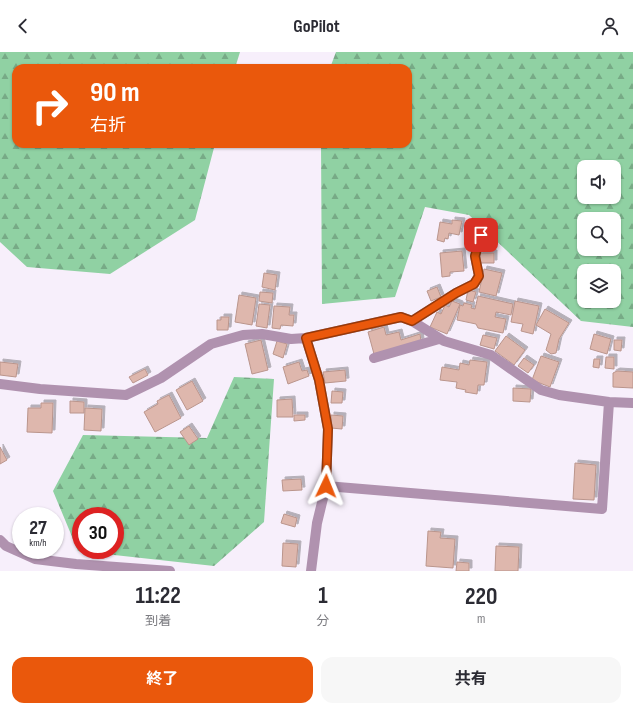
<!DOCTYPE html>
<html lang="ja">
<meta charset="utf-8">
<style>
body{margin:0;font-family:"Sofia Sans Condensed","Noto Sans JP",sans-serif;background:#f7f7f7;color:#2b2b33;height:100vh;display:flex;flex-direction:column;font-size:15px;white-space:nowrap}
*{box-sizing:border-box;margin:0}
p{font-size:13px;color:#7c7c81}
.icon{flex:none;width:22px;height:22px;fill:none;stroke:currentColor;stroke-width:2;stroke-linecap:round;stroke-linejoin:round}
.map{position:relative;height:519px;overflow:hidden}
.sheet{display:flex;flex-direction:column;background:#fff;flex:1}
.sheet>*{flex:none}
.top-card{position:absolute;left:12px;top:12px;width:400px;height:84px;border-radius:12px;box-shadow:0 1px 3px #0004;background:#ea580c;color:#fff;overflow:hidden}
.tools{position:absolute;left:577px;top:108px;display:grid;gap:8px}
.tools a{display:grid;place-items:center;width:44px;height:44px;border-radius:8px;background:#fff;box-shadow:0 1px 3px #0004;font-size:20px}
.speed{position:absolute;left:12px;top:455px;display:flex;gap:8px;font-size:20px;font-weight:700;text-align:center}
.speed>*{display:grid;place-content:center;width:52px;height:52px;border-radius:50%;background:#fff;box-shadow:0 1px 3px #0004;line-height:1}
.speed small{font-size:10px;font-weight:400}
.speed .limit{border:6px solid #d22;background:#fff;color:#111}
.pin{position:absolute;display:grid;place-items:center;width:34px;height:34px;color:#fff;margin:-17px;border-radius:8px;box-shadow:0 2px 6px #0006}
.me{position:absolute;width:44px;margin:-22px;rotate:2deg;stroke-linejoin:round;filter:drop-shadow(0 0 3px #0008)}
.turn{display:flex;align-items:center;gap:14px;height:84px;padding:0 12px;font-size:18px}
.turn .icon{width:52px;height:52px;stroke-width:2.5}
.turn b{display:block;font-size:28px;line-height:34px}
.eta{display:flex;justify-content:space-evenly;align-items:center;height:68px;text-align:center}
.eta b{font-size:24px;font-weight:700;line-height:28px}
.button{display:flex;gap:8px;margin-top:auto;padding:8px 12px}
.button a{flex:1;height:46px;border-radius:12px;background:#ea580c;color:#fff;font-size:16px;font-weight:700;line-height:46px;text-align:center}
.button a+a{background:#f7f7f7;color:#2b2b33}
header{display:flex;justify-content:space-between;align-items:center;height:52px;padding:0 12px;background:#fff;font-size:18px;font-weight:700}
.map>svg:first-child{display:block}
.forest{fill:url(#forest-firs);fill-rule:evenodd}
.building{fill:#deb7ad;stroke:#ba958c;filter:url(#shadow)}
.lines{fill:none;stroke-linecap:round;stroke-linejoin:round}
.minor{stroke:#b092af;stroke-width:10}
.tertiary{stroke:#b092af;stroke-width:10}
.route-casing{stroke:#983908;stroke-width:10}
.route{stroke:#ea580c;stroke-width:7}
</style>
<header><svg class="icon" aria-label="back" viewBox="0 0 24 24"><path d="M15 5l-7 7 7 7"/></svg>GoPilot<svg class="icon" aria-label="person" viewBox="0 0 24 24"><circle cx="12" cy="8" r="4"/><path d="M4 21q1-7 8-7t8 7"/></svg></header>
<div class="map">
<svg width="633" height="519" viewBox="0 0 633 519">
<defs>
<pattern id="forest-firs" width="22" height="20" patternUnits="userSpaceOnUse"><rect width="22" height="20" fill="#90d1a3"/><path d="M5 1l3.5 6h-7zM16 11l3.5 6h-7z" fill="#77aa86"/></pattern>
<filter id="shadow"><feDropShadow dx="3" dy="-3" stdDeviation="0" flood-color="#0004"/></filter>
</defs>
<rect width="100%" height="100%" fill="#f7effb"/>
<path class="forest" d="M0,0H240L235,16H16V92H215L195,168L110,222L27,215L0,190Z
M336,0H633V275L581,269L469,163L425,155L395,245L322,252L321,92H408V16H330ZM584,115H614V145H584ZM584,167H614V197H584ZM584,219H614V249H584Z
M234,325L274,327L264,470L214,514L78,499L53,439L83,383L207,386ZM81,464H115V498H81Z"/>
<path class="building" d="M452,168L462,169L459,183L449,181L448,187L445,186L444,190L437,188L440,170L452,172Z
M462,199L464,219L450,220V224L442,225L440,201Z
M480,201H494V211H480Z
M484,217L502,221L496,244L479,240Z
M264,221L277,223L275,238L262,235Z
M437,235L441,245L431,249L427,239Z
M468,238L476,240L473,250L466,248Z
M260,240L273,241L272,251L259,249Z
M239,243L256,246L252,273L235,270Z
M478,244L513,252L511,263L496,260L495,265L506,267L503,281L478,276L476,272L457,268L460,253L463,254L464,251L472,253L471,256L475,257Z
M452,249L460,252L447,282L430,275L437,260L441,262L445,253L449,255Z
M515,249L539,254L533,282L521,279L523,272L511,270Z
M259,252L270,253L267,276L256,274Z
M274,254L290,255L289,263H294L293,274L281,273L280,277L272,276Z
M545,257L569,271L559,287L556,301L551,302L546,298L551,282L536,273Z
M221,265H229L228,278H217V268H221Z
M384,275L386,283L399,280L401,288L420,282L421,289L374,302L368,280Z
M594,282L611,287L607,302L590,297Z
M483,283L497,286L494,297L480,293Z
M506,284L525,298L514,313L495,299Z
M261,288L268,318L252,322L245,292Z
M614,288H622L621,299L614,298Z
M277,289L287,292L283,306L273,302Z
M541,304L559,310L550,335L532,328Z
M606,305H614V317L605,316Z
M524,306L534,313L528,321L518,314Z
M594,307H600L599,316L593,315Z
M470,308L487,310L484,333H478L477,342L465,340L466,338L456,336L457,330L440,328L442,315L459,318L460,311L469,313Z
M0,310L18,312L16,325L0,323Z
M299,310L302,319L307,318L309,324L288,332L283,315Z
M145,317L148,323L133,331L129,325Z
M345,318L346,329L325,331L323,320Z
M617,319L633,320V336L613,335V321Z
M192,329L203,349L187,358L176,338Z
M513,336L531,337L530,350L513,349Z
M332,339L343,340L342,351H331Z
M169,343L181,366L155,380L144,360L158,352L157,349Z
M292,347L293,365H277V348Z
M70,349L84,350V361H70Z
M41,351H53L52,381L27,380L28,356H41Z
M85,356L102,357L101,379L84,378Z
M294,363H305V368L294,369Z
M331,363L343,364L342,377L331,376Z
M189,374L198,387L189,393L180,380Z
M0,395L7,408L0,412Z
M575,411L596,413L594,448L573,447Z
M301,427L302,438L283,439L282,428Z
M284,462L297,466L295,475L281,471Z
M428,479L441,480L440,486L455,487L453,516L426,514Z
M283,491L298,492L296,515L282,514Z
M496,494L519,495L518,519H495Z
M457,510L469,511V519H456Z"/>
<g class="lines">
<path class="minor" d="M412,269L456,241L474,232L479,224L475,204L481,183
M306,286L319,328L328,377L326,434L317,471L311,519
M374,306L439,287
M0,332L40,337L126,343L161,326L211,292L243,283L262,282L291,287L306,286L401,265L412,269L444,289L491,303L541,338L559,343L609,350L633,351
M326,434L602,457L609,350"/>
<path class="tertiary" d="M0,488L6,494L35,507L76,512L170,519"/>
</g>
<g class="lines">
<g class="route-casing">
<path id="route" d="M326,434L328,377L319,328L306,286L401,265L412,269L456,241L474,232L479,224L475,204L481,183"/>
</g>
<use href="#route" class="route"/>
</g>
</svg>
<div class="tools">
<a><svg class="icon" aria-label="sound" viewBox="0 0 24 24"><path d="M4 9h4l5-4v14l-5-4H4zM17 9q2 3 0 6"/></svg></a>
<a><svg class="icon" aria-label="search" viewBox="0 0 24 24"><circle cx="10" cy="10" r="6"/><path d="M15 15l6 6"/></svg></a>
<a><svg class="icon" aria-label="layers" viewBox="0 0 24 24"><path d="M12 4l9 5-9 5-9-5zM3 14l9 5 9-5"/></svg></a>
</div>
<div class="speed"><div>27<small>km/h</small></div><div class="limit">30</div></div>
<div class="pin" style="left:481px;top:183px;background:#d93025"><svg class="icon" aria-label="arrive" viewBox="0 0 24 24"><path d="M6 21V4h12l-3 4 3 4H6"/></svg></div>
<svg class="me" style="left:326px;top:434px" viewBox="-20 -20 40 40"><path d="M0-17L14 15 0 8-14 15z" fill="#ea580c" stroke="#fff" stroke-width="4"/></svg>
<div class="top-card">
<div class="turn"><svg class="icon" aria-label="right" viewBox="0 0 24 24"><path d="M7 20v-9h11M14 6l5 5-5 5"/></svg><div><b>90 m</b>右折</div></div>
</div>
</div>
<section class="sheet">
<div class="eta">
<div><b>11:22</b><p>到着</p></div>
<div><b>1</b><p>分</p></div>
<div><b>220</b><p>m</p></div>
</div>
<div class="button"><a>終了</a><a>共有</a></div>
</section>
